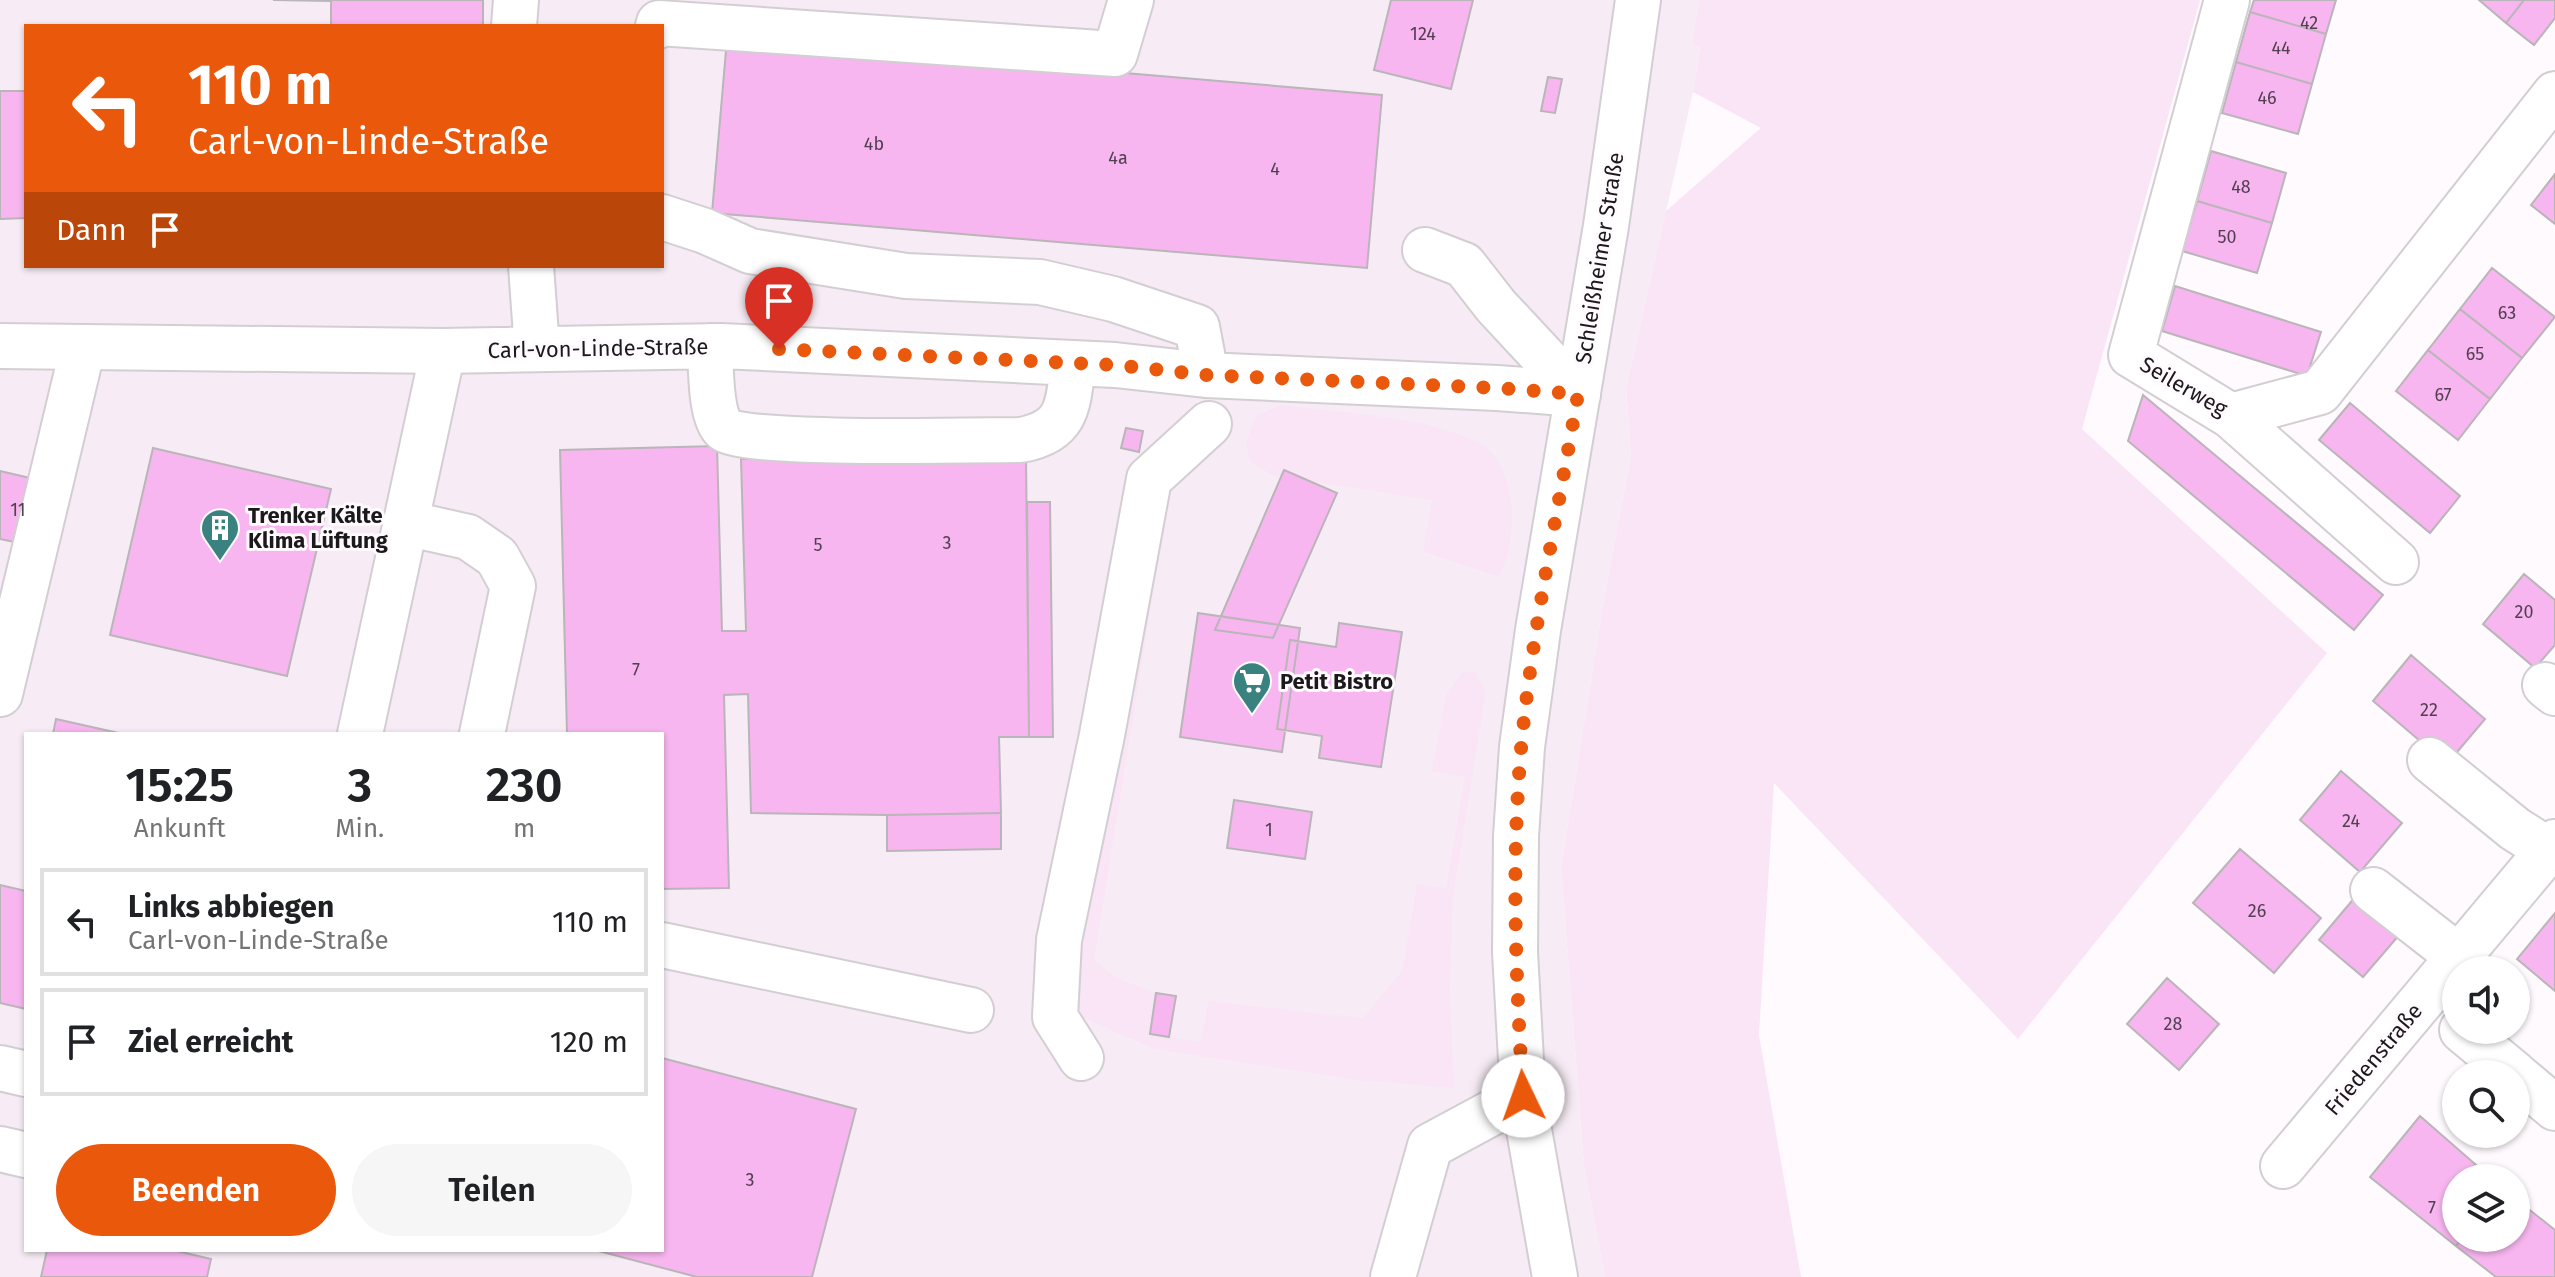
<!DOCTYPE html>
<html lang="de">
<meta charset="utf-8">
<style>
body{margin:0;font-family:"Fira Sans",sans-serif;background:#f6f6f6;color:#202124;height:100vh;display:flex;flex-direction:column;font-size:30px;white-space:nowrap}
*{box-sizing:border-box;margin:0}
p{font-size:26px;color:#757577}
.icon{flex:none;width:44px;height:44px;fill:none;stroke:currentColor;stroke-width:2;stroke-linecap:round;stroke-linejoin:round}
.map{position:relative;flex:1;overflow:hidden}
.details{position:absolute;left:24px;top:732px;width:640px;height:520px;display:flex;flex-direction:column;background:#fff;border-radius:0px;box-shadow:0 2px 6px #0004}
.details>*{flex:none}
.banner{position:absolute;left:24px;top:24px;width:640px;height:244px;border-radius:0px;box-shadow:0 2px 6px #0004;background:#ea580c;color:#fff;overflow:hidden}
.tools{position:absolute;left:2442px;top:956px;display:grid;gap:16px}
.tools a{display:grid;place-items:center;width:88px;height:88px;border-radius:50%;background:#fff;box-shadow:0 2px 6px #0004;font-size:40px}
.pin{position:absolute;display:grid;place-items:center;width:68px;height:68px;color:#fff;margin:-82px -34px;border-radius:50% 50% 50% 0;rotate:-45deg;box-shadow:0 0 8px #0007}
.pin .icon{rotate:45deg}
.me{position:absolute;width:88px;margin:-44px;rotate:357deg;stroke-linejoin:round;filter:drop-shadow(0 0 6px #0008)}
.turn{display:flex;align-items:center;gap:28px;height:168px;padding:0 32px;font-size:36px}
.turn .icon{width:104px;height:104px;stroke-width:2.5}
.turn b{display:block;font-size:56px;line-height:68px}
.then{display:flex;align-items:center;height:76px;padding:0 32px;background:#0003;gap:16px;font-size:30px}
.eta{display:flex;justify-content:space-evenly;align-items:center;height:136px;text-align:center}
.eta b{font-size:48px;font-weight:600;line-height:56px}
.button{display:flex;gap:16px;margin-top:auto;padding:16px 32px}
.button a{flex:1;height:92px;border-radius:48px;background:#ea580c;color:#fff;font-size:32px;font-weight:600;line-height:92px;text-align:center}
.button a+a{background:#f6f6f6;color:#202124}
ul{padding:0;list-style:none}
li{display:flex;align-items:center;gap:24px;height:108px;margin:0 16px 12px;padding:0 16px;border:4px solid #e0e0e0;border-radius:0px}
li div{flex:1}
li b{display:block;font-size:30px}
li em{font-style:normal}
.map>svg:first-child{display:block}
.built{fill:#f7ecf5;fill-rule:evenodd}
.green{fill:#f9e5f6}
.building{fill:#f7b6ef;stroke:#b9b5b8;stroke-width:2}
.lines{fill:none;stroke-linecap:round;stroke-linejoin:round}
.minor-casing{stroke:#d3ced2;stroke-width:48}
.major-casing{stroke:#d3ced2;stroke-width:48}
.minor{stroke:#fff;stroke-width:44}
.major{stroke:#fff;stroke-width:44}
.route{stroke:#ea580c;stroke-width:14;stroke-dasharray:0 25.2}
.labels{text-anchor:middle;stroke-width:6;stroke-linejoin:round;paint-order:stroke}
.number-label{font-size:18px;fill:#524050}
.street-label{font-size:22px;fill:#1b191b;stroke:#fffafe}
.poi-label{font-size:22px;font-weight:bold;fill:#1b191b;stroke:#fffafe;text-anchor:start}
</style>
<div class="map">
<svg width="2555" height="1277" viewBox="0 0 2555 1277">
<rect width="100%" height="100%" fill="#fffafe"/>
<path class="built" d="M0,0H1699L1692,43L1700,47L1693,92L1626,389L1631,454L1603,605L1561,867L1584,1166L1605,1277H0ZM26,26H662V266H26ZM26,734H662V1250H26Z"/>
<path class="green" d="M1699,0H2200L2082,429L2327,653L2018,1039L1774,783L1759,1035L1801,1277H1605L1584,1166L1561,867L1603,605L1631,454L1626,389L1666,211L1761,128L1693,92L1700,48L1692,43Z
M1281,405C1337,412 1437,417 1484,446C1503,459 1511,490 1512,512C1512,536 1510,556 1498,577L1423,552L1432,500L1274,476L1250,462L1246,442L1256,416Z
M1147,555L1159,557L1094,960L1117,978L1156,993L1150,1034L1201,1042L1208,1001L1363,1018L1402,971L1417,884L1446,888L1465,777L1432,771L1446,694L1463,671L1476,673L1486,692L1453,896L1450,992L1454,1088L1357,1080L1154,1049L1077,1015L1070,952Z"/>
<path class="building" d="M273,0H483V26H331V1Z
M1391,0H1473L1451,89L1374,70Z
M2254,0H2336L2326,34L2250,12Z
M2479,0H2524L2506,23Z
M2524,0H2555V18L2534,45L2506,23Z
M2250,12L2326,34L2312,84L2236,62Z
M727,39L1382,95L1367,268L712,213Z
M2236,62L2312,84L2298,134L2222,113Z
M1548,77L1562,79L1555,113L1541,111Z
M0,91H26V218L0,219Z
M2211,151L2286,173L2272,223L2197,201Z
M2555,174V224L2531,205Z
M2197,201L2272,223L2257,273L2182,251Z
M2492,268L2555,317L2522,358L2460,309Z
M2175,286L2321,332L2307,376L2162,331Z
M2460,309L2522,358L2490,399L2428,350Z
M2428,350L2490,399L2458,440L2396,391Z
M2143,395L2383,595L2354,630L2128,441Z
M2350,403L2460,496L2430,533L2319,440Z
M1126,428L1143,431L1139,452L1121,448Z
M717,446L722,631H746L741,459L1026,457L1029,737H999L1001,813L887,815L751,813L748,694L724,695L729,888L662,889V734H567L560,450Z
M153,448L331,489L287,676L110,635Z
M1284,470L1337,493L1273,638L1215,630Z
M0,471L43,481L29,545L0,539Z
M1027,502H1050L1053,737H1029Z
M2524,574L2555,600V645L2535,668L2483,624Z
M1198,613L1300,628L1282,752L1180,737Z
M1339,623L1402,632L1381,767L1319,758L1322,736L1277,729L1290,640L1336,647Z
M2411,655L2485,719L2447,764L2373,701Z
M56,719L123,734H53Z
M2341,771L2402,823L2360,872L2300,820Z
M1234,800L1312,812L1305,859L1227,848Z
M1001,813V849L887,851V815Z
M2240,849L2321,918L2274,973L2193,903Z
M0,885L26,891V1009L0,1003Z
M2356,896L2400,934L2363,977L2319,940Z
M2555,913V991L2517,959Z
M2167,978L2219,1024L2179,1070L2127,1024Z
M1156,993L1176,996L1169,1037L1150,1034Z
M662,1058L856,1109L812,1277H697L595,1250H662Z
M2420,1116L2491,1178H2456V1238H2462L2456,1246L2370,1177Z
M2516,1199L2555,1230V1277H2496L2456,1246L2462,1238H2516Z
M47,1250H173L211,1259L207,1277H41Z"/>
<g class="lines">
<g class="minor-casing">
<path id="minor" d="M2227,0L2131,355L2231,416L2320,392L2555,94
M514,26L516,0
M658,26L659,23L1115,54L1131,0
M662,217L705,231L750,251L906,276L1040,282L1113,299L1197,327L1206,375
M1425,250L1464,265L1496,306L1578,394
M531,266L537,349
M0,346L443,351L721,346L1115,365L1206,375L1497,388L1578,394
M710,346C711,365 710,417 724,429C743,446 979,440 1021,440C1069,431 1068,405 1073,363
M2231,416L2396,562
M406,523L468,537L497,557L513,586L482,734
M2545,685L2555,693
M0,694L83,347
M360,734L443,351
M2430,760L2515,829L2548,850
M2373,890L2459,957
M662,945L971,1010
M2462,1030L2515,1074
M1081,1058L1055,1017L1059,940L1102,735L1149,479L1209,424
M0,1068L26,1074
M2516,1075L2555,1108
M0,1149L26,1155
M2283,1166L2555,842
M1393,1277L1430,1146L1523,1096"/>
</g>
<g class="major-casing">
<path id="major" d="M1555,1277L1523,1096L1515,952L1516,836L1522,747L1538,630L1606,226L1638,0"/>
</g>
<use href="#minor" class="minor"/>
<use href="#major" class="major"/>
</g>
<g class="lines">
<path class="route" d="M779,349L1115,365L1206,375L1497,388L1578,394C1558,512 1532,630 1521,749C1511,865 1516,980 1523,1096"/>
</g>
<defs>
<g id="building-pin" transform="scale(2)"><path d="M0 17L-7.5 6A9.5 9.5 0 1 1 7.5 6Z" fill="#3a8280" stroke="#fffafe"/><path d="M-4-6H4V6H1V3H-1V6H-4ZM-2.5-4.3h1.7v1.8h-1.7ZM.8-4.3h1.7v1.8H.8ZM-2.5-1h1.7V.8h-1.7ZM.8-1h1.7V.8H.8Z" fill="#fff"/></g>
<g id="supermarket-pin" transform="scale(2)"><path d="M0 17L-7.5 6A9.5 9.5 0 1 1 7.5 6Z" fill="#3a8280" stroke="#fffafe"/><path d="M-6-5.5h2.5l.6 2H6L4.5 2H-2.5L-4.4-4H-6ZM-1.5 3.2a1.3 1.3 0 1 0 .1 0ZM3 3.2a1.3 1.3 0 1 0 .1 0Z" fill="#fff"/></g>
</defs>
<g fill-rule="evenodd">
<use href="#building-pin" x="220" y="528"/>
<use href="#supermarket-pin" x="1252" y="681"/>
</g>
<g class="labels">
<g class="number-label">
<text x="2309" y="29">42</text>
<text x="1423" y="40">124</text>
<text x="2281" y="54">44</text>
<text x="2267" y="104">46</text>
<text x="874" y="150">4b</text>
<text x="1118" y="164">4a</text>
<text x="1275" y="175">4</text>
<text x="2241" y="193">48</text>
<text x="2227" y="243">50</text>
<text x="2507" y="319">63</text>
<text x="2475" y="360">65</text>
<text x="2443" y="401">67</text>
<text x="18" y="516">11</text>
<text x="947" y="549">3</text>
<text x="818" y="551">5</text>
<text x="2524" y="618">20</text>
<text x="636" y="676">7</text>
<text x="2429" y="716">22</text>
<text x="2351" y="827">24</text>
<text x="1269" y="836">1</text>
<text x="2257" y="917">26</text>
<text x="2173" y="1030">28</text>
<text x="750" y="1186">3</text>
<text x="2432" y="1214">7</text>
</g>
<g class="street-label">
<text transform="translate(1599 258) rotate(-81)" y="8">Schleißheimer Straße</text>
<text transform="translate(598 348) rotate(-1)" y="8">Carl-von-Linde-Straße</text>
<text transform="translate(2184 386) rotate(30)" y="8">Seilerweg</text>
<text transform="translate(2373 1059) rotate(-50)" y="8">Friedenstraße</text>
</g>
<g class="poi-label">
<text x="248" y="523">Trenker Kälte<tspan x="248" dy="25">Klima Lüftung</tspan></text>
<text x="1280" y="689">Petit Bistro</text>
</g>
</g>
</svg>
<div class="tools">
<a><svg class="icon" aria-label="sound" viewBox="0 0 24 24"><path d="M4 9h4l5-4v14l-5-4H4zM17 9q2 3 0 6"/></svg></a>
<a><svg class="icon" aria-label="search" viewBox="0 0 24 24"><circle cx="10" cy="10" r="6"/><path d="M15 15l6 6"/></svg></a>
<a><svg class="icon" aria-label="layers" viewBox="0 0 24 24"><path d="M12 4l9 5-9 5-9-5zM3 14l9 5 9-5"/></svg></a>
</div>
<div class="pin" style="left:779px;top:349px;background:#d93025"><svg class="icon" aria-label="arrive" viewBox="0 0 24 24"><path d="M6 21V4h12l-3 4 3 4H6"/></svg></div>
<svg class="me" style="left:1523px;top:1096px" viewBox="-20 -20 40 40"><circle r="19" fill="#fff"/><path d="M0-13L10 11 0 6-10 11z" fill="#ea580c"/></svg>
<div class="banner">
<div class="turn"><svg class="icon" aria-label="left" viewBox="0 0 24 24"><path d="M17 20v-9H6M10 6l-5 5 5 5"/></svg><div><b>110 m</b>Carl-von-Linde-Straße</div></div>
<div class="then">Dann<svg class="icon" aria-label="arrive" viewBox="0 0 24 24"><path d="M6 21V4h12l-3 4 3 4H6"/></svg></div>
</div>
<section class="details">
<div class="eta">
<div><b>15:25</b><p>Ankunft</p></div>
<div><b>3</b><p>Min.</p></div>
<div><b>230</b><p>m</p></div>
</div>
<ul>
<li><svg class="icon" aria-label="left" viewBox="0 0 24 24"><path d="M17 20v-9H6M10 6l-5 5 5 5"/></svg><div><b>Links abbiegen</b><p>Carl-von-Linde-Straße</p></div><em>110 m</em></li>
<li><svg class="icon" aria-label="arrive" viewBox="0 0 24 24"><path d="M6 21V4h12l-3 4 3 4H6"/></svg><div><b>Ziel erreicht</b></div><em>120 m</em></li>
</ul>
<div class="button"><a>Beenden</a><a>Teilen</a></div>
</section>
</div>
